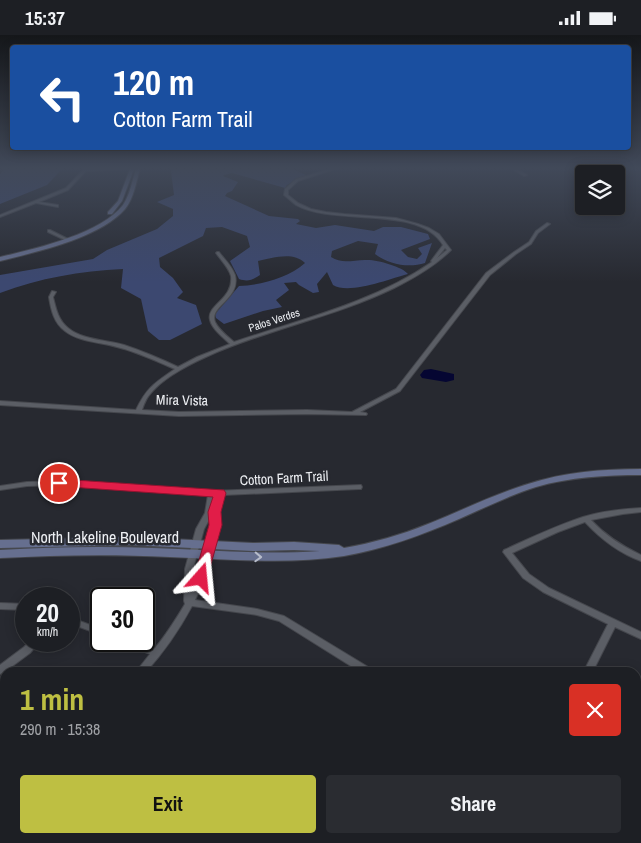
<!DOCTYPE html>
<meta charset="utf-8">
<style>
body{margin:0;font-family:"Archivo Narrow",sans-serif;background:#2a2c31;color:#f1f3f6;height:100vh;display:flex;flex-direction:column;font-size:19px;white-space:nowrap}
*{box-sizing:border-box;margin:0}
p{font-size:16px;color:#a0a2a6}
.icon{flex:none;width:28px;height:28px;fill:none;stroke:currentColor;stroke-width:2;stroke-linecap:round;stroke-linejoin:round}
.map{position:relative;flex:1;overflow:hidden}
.sheet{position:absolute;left:0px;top:632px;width:641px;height:176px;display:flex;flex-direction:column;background:#1d1f24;border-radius:15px 15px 0 0;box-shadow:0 2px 12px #0003,0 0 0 1px #3b3d41}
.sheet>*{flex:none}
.hud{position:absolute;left:10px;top:10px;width:621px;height:105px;border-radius:5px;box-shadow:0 2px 12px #0003,0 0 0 1px #3b3d41;background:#1a4fa0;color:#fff;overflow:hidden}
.tools{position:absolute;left:575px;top:130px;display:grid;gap:10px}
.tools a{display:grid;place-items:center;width:50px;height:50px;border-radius:5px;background:#1d1f24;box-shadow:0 2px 12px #0003,0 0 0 1px #3b3d41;font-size:25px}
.speed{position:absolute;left:15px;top:552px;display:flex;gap:10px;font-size:25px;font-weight:700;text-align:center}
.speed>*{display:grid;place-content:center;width:65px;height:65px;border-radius:50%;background:#1d1f24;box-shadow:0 2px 12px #0003,0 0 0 1px #3b3d41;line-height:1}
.speed small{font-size:12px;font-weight:400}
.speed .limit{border:2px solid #111;border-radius:8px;background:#fff;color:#111}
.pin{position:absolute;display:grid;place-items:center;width:42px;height:42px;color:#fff;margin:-21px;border:2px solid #fff;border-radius:50%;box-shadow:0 1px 5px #0007}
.me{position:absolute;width:55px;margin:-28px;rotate:18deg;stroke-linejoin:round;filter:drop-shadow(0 0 4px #0008)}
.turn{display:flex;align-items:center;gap:18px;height:105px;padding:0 20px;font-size:22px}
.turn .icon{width:65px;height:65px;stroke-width:2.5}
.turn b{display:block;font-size:35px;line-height:42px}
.round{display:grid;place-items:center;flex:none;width:52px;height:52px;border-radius:5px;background:#2a2c31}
.head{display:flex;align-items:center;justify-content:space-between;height:85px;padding:0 20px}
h1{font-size:30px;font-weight:700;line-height:38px;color:#bebf42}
.primary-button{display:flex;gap:10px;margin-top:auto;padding:10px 20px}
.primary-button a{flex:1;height:58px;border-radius:5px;background:#bebf42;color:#111;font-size:20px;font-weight:700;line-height:58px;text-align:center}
.primary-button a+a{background:#2a2c31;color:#f1f3f6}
.status{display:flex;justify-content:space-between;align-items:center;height:35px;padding:0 25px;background:#1d1f24;direction:ltr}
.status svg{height:14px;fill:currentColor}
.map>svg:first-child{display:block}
.green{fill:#3c4870}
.water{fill:#050632}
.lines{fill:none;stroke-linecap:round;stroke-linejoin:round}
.street-casing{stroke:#45474d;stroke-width:2}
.secondary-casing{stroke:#45474d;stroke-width:2}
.street{fill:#5b5e65;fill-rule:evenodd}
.secondary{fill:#666f8f;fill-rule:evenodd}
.oneway{stroke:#b7bccb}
.route{fill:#e11d48;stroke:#92132f}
.labels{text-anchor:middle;stroke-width:5;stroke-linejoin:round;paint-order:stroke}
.far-street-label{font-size:11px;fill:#edeff3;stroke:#272930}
.street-label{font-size:14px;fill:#edeff3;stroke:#272930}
.near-street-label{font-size:16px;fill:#edeff3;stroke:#272930}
</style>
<div class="status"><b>15:37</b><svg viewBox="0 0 49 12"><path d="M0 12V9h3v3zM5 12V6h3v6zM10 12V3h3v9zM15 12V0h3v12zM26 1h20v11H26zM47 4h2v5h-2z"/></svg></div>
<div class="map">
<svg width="641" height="808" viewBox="0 0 641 808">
<rect width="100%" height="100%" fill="#272930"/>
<path class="green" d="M5,134H62L47,150L0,169V139Z
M175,134H293L306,140L287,150L285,153L232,138L224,140L223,141L238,147L232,156L227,158L225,161L269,181L298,184L300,186L296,189L316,193L335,190L374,196L383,192H401L428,199L430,204L401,215L408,222L417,224L422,219L418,213L432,208L425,228C409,233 390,230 375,219L378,209L358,206L332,216L331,222C343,230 355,224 368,225C378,225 403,232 408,239C389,244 349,260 333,250L327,237L317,249L319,257L313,258L299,250L296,247L284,248L289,255L276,265L282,272L263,276L224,289L216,283L215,279L239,251C261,250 288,243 305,228C293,216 272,223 258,226L260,240C252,245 248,247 239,244L230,226L250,212L247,201L222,192L206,193L203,201L159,223L160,232L173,243L183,257L177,263L196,270L202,289L170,305H159L148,296L141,264L121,253L123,234C80,236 40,243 0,258V240L93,224L107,215L157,194L173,181V174L157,167L174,160L171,136Z"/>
<path class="water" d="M431,334L454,339V345L446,347L422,343L420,340L424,335Z"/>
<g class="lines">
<g class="street-casing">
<path id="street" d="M84,134H138L86,136L68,155L39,167L58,170V172L36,168L0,182V180L66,153Z
M330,134H335L298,146L288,155V160L298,168L311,174L326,177L344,179L396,183L418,189L429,193L439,199L451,215C435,231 414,243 394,253C334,282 268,294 208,321C190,329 163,343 151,358C146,363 144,369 142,375L179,377L307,375L352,377L396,354L486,238L514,217L529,207L536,196L547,188L550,189L538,198L531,209L516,219L490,240L400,356L360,377L366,378L367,379L366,380L307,379L179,381L0,370V366L136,375C147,352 155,348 175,334C156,326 137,317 117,312C100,307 79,307 65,296C54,288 51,275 49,262L52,256L56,257L53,262C56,274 58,285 68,293C82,305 107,305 124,310C142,316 161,324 178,332L197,322L230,309C223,302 212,294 210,285C206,270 234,264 231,241C229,233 221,225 216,218L217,217H219C224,224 232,231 235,240C241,264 209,271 215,287C219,295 227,301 234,307C302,284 372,268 432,227L431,226L443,210C419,169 335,192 296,170C292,167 288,163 284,160L285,154L296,144ZM445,213L447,215L437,223Z
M512,134H516L527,140L524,141Z
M48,195H50L68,204L65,205L48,197Z
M59,446L212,456L361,450L362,452L361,454H359L223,460C217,475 218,491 216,506C212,526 204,547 195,565L257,574L284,581L373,635L374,638H362L279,586L257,580L192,571C179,595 164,617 145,638H135L150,619L123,608L122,606H136L155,613C166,600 176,584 185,569L184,566L185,534L196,494L205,478L208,460L59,450L27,451L0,455V451L27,447ZM211,481C208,508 204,527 192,553L193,534L204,494Z
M641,473V477L623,479L591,485C606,501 622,511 641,520V526C619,518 601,504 585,487L558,497L512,518L529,539L549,553L641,597V604L615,592L592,638H583L608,589L543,557L523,543L503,517L504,515C530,503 556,491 583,482C602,476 622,474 641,473Z
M0,568L26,569V575L0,574Z
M69,582L101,594V600L69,588Z
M30,606H40L30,618L3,638L0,639V630L24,612Z
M5,749V761L0,763V751Z
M636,793L641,795V806L635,804H636Z
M275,804H288L286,808H273Z"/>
</g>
<g class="secondary-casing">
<path id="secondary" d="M130,134H134L122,166L112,179H108V177L118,166Z
M136,134H140C136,147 134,163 125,174C100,203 36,217 0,226V222C34,214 101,199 123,170C130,160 132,146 136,134Z
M641,434V440C606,440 570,442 536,452C510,460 484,473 459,484C422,500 384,514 344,521C286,530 228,524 170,522C113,519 57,520 0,523V515C51,512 101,511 152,513C208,515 264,520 320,516L294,515L253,516L131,510L0,513V505L131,502L253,508L294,507L339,510L344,513C373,508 401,500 428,489C461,476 494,459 528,449C564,437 603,434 641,434Z"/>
</g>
<use href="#street" class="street"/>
<use href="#secondary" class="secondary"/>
</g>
<defs><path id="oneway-chevron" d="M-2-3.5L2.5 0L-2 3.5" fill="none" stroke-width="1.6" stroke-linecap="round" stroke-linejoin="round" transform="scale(1.25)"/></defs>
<use class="oneway" href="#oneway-chevron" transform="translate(258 522) rotate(2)"/>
<linearGradient id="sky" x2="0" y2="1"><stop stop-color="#15171a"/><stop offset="0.54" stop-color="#414959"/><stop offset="1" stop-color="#414959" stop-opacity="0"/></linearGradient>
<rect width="641" height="247" fill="url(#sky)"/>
<path class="route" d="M59,444L224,455L226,458L221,477L222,490L206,547L201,549L196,547L194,543L209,490L208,477L213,462L55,451L53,448Z"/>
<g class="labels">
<g class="far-street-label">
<text transform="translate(274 285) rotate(-18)" y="4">Palos Verdes</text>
</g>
<g class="street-label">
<text transform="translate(182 365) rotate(1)" y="5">Mira Vista</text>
<text transform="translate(284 443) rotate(-3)" y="5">Cotton Farm Trail</text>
</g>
<g class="near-street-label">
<text x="105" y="508">North Lakeline Boulevard</text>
</g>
</g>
</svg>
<div class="tools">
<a><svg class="icon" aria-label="layers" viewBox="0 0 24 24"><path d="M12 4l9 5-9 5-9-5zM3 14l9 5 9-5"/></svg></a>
</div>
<div class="speed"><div>20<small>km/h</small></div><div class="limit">30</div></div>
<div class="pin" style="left:59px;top:448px;background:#d93025"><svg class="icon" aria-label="arrive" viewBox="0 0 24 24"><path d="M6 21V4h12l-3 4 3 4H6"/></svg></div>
<svg class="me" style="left:201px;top:543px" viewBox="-20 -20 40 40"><path d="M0-17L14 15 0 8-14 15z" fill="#e11d48" stroke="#fff" stroke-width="4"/></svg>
<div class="hud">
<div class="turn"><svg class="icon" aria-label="left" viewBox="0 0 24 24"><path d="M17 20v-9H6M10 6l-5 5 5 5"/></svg><div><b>120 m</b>Cotton Farm Trail</div></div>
</div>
<section class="sheet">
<div class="head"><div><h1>1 min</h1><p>290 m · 15:38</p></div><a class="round" style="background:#d93025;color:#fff"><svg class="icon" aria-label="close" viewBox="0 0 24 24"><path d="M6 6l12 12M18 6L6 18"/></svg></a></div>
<div class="primary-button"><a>Exit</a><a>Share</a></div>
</section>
</div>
